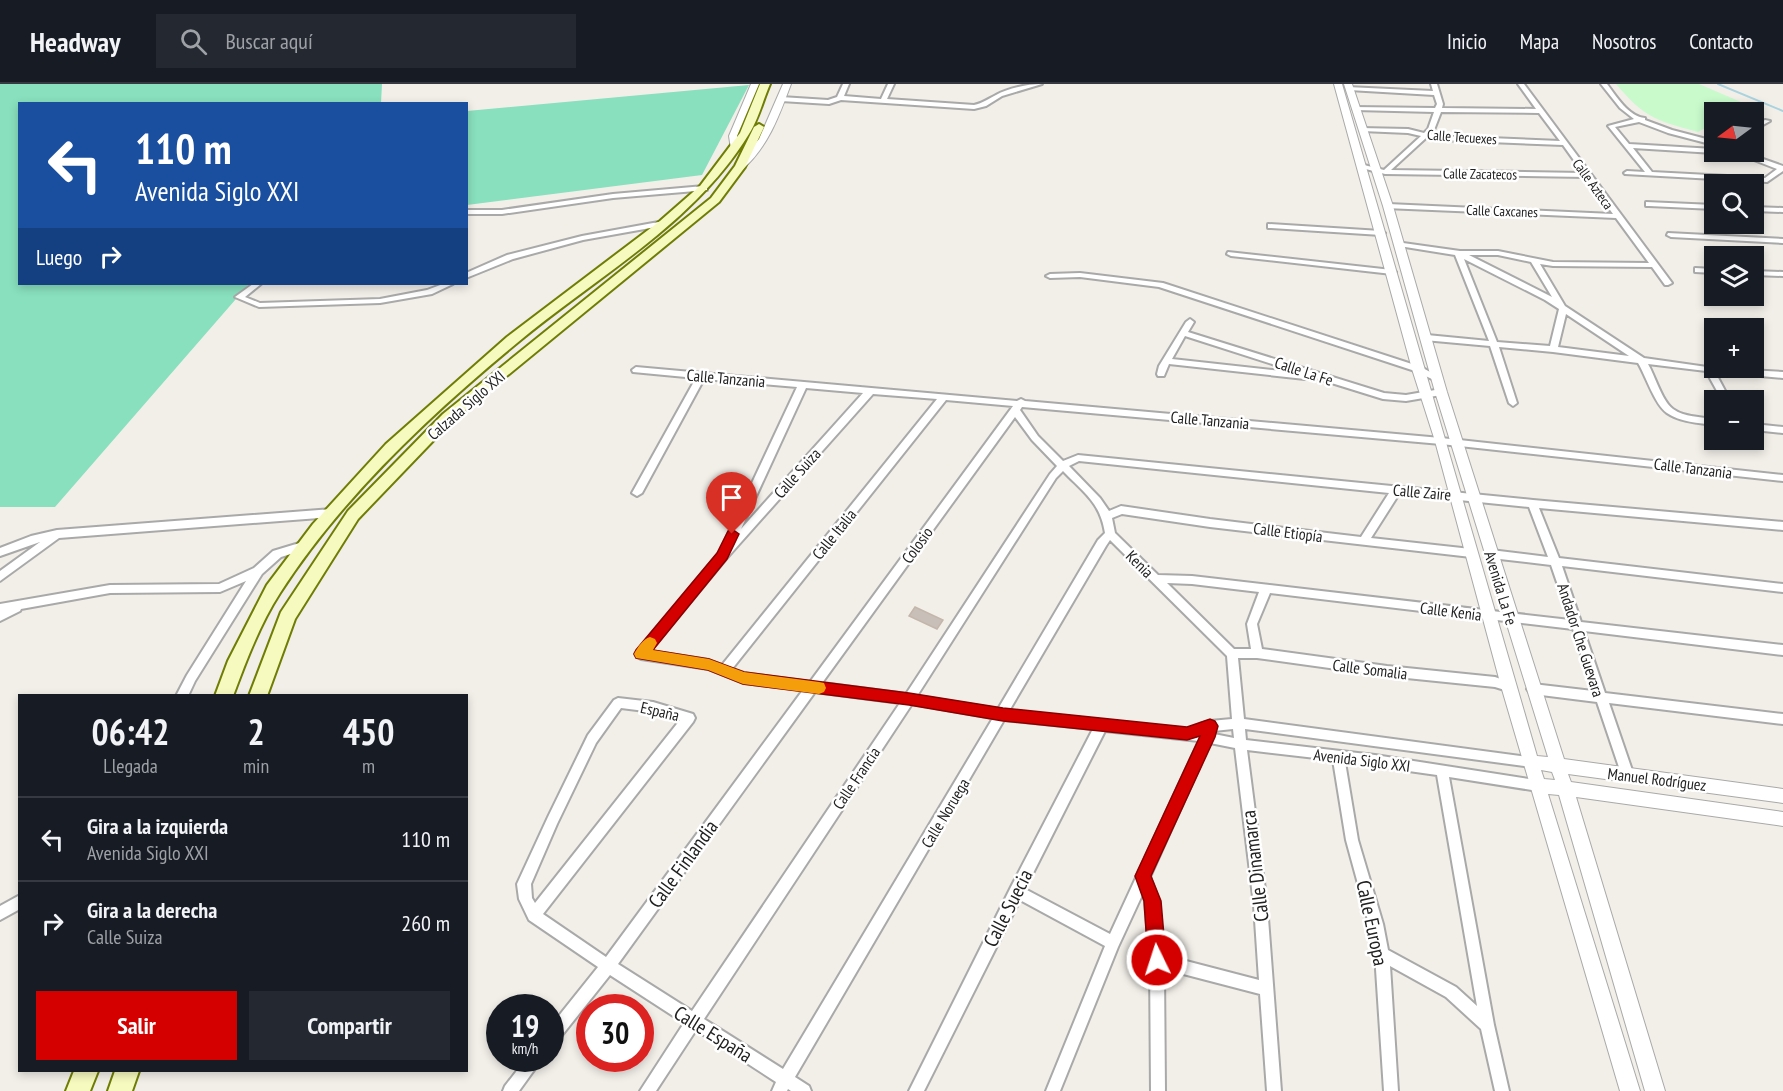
<!DOCTYPE html>
<html lang="es">
<meta charset="utf-8">
<style>
body{margin:0;font-family:"PT Sans Narrow",sans-serif;background:#242831;color:#f1f3f6;height:100vh;display:flex;flex-direction:column;font-size:22px;white-space:nowrap}
*{box-sizing:border-box;margin:0}
p{font-size:20px;color:#9ea1a6}
.icon{flex:none;width:33px;height:33px;fill:none;stroke:currentColor;stroke-width:2;stroke-linecap:round;stroke-linejoin:round}
.map{position:relative;flex:1;overflow:hidden}
.side{position:absolute;left:18px;top:610px;width:450px;height:378px;display:flex;flex-direction:column;background:#171b24;border-radius:0px;box-shadow:0 3px 9px #0003}
.side>*{flex:none}
.guide{position:absolute;left:18px;top:18px;width:450px;height:183px;border-radius:0px;box-shadow:0 3px 9px #0003;background:#1a4fa0;color:#fff;overflow:hidden}
.needle{width:39px;rotate:255deg}
.buttons{position:absolute;left:1704px;top:18px;display:grid;gap:12px}
.buttons a{display:grid;place-items:center;width:60px;height:60px;border-radius:0px;background:#171b24;box-shadow:0 3px 9px #0003;font-size:30px}
.speed{position:absolute;left:486px;top:910px;display:flex;gap:12px;font-size:30px;font-weight:700;text-align:center}
.speed>*{display:grid;place-content:center;width:78px;height:78px;border-radius:50%;background:#171b24;box-shadow:0 3px 9px #0003;line-height:1}
.speed small{font-size:15px;font-weight:400}
.speed .limit{border:9px solid #d22;background:#fff;color:#111}
.pin{position:absolute;display:grid;place-items:center;width:51px;height:51px;color:#fff;margin:-62px -26px;border-radius:50% 50% 50% 0;rotate:-45deg;box-shadow:0 0 6px #0007}
.pin .icon{rotate:45deg}
.me{position:absolute;width:66px;margin:-33px;rotate:356deg;stroke-linejoin:round;filter:drop-shadow(0 0 4px #0008)}
.turn{display:flex;align-items:center;gap:21px;height:126px;padding:0 18px;font-size:27px}
.turn .icon{width:78px;height:78px;stroke-width:2.5}
.turn b{display:block;font-size:42px;line-height:51px}
.then{display:flex;align-items:center;height:57px;padding:0 18px;background:#0003;gap:12px;font-size:22px}
.eta{display:flex;justify-content:space-evenly;align-items:center;height:102px;text-align:center}
.eta b{font-size:36px;font-weight:600;line-height:42px}
.action{display:flex;gap:12px;margin-top:auto;padding:12px 18px}
.action a{flex:1;height:69px;border-radius:0px;background:#d40000;color:#fff;font-size:24px;font-weight:600;line-height:69px;text-align:center}
.action a+a{background:#242831;color:#f1f3f6}
ul{padding:0;list-style:none}
li{display:flex;align-items:center;gap:18px;height:84px;padding:0 18px;border-top:2px solid #363941}
li div{flex:1}
li b{display:block;font-size:22px}
li em{font-style:normal}
header{display:flex;align-items:center;gap:36px;box-sizing:border-box;height:84px;padding:0 30px;background:#171b24;border-bottom:2px solid #363941}
header strong{font-size:28px}
nav{display:flex;gap:33px;margin-inline-start:auto;font-size:21px}
.search{width:420px;height:54px;background:#242831;display:flex;align-items:center;gap:15px;box-sizing:border-box;padding:0 21px;border-radius:0px;color:#9ea1a6;font-size:22px}
.map>svg:first-child{display:block}
.park{fill:#c8facc}
.pitch{fill:#88e0be}
.lines{fill:none;stroke-linecap:round;stroke-linejoin:round}
.stream{stroke:#aad3df;stroke-width:2}
.building{fill:#c7bfb8;stroke:#c4b6ab;stroke-width:1.5}
.minor-casing{stroke:#a9a9a9;stroke-width:4}
.tertiary-casing{stroke:#a9a9a9;stroke-width:2}
.secondary-casing{stroke:#707d05;stroke-width:4}
.minor{fill:#fff;fill-rule:evenodd}
.tertiary{fill:#fff;fill-rule:evenodd}
.secondary{fill:#f7fabf;fill-rule:evenodd}
.route{fill:#d40000;stroke:#8a0000;stroke-width:1.5}
.slow{fill:#f59e0b}
.labels{text-anchor:middle;stroke-width:5;stroke-linejoin:round;paint-order:stroke}
.far-street-label{font-size:14px;fill:#222;stroke:#fff}
.street-label{font-size:16px;fill:#222;stroke:#fff}
.near-street-label{font-size:20px;fill:#222;stroke:#fff}
</style>
<header>
<strong>Headway</strong>
<div class="search"><svg class="icon" aria-label="search" viewBox="0 0 24 24"><circle cx="10" cy="10" r="6"/><path d="M15 15l6 6"/></svg>Buscar aquí</div>
<nav><a>Inicio</a><a>Mapa</a><a>Nosotros</a><a>Contacto</a></nav>
</header>
<div class="map">
<svg width="1783" height="1007" viewBox="0 0 1783 1007">
<rect width="100%" height="100%" fill="#f2efe9"/>
<path class="park" d="M1616,0H1699L1748,21L1734,28H1714V39L1698,48C1655,36 1645,34 1616,0Z"/>
<path class="pitch" d="M0,0H382L381,19L20,20V200H249L55,423H0Z
M749,1L702,91L467,121V27Z"/>
<g class="lines">
<path class="stream" d="M1718,0L1783,27"/>
</g>
<path class="building" d="M915,523L943,536L937,545L909,532Z"/>
<g class="lines">
<g class="minor-casing">
<path id="minor" d="M843,0H849L844,12L881,15L888,0H894L887,15L974,21C983,19 988,15 996,11C1008,4 1028,0 1042,0L1002,12L986,22L974,25L841,16L829,20L781,17L778,15L781,13L828,16L837,13Z
M1431,0H1437L1443,20L1442,24L1536,25L1518,0H1524L1672,199L1668,201H1665L1652,183L1553,182L1540,180L1565,222L1644,274L1714,284L1783,288V294L1715,288L1730,316H1722L1706,287L1648,280C1655,292 1662,317 1673,325C1684,333 1701,333 1714,335V341C1699,339 1680,338 1667,329C1655,321 1646,292 1638,279L1553,268L1499,263L1517,319L1513,322L1509,319L1490,262L1424,256L1423,254L1427,251L1489,257L1455,171L1399,162L1395,160L1396,158L1460,167H1498L1553,178L1649,179L1616,134L1385,124V120H1388L1613,130L1586,93L1385,90L1358,83V81L1360,80L1384,86L1421,52L1408,49L1362,47L1360,46V44L1408,45L1424,49L1428,45L1434,28L1355,26L1353,25V23L1435,24L1437,20L1434,11L1349,6L1347,5V3L1433,7ZM1441,28L1539,29L1560,57L1440,52L1431,50L1434,46ZM1427,53L1440,56L1563,61L1583,89L1391,86ZM1469,171H1498L1531,178L1552,213ZM1464,175L1545,216L1559,225L1550,262L1497,258ZM1566,230L1629,272L1558,263Z
M1601,0H1607C1616,12 1629,33 1645,34V36L1672,46L1714,57V61L1668,49L1639,38L1615,43L1629,60L1714,65V68H1717L1714,69L1633,64L1652,88L1765,94L1777,85L1736,69L1735,68H1743L1783,82V87L1767,98L1625,90L1624,89L1627,87L1645,88L1608,42L1634,35L1620,24Z
M1765,36L1770,37L1754,46V42Z
M704,102H707V106L613,114L502,130H466V126H502L613,110Z
M1646,118L1714,121V125L1649,122H1646Z
M1754,123L1783,124V128L1754,127Z
M664,137H667V141L583,156L513,175L466,194V189L507,171L582,152Z
M1268,140L1381,147L1385,149L1381,151L1271,144H1268Z
M1668,149L1783,155V159L1671,153L1667,151Z
M1228,168L1392,186L1396,188L1392,190L1231,172L1227,170Z
M1695,184L1714,185V189L1695,188Z
M1754,187L1783,188V192L1754,191Z
M1080,189L1163,199L1421,283L1441,294L1440,296H1434L1415,287L1159,203L1080,193L1050,194L1046,192L1050,190Z
M253,200H261L245,213L260,219L380,215L427,206L443,200H453L432,210L380,219L259,223L235,213Z
M1190,235L1194,238L1188,248L1384,309L1406,311L1441,305L1445,308L1441,311L1406,317L1383,315L1309,292L1305,295L1169,280L1164,292H1158L1157,290L1159,282L1186,238ZM1185,252L1300,289L1172,275Z
M636,283L1017,317L1021,315L1025,317L1441,354L1783,391V397L1441,360L1022,323L1020,326L1038,352L1063,377L1078,371L1533,416L1783,438V446L1539,424L1559,474L1783,500V508L1562,482L1581,538L1783,561V571L1584,547L1605,609L1783,630V640L1609,619L1634,692L1632,696L1628,697L1624,696L1622,692L1597,618L1533,610L1529,608L1527,605L1529,602L1533,600L1593,607L1573,545L1270,509L1257,540L1262,565L1387,582L1495,593L1512,599L1514,602L1512,605L1508,607L1495,603L1387,592L1257,574H1238L1244,635L1536,674L1538,678L1536,682L1532,683L1245,645L1246,656L1375,671L1542,697L1544,701L1542,705L1538,707L1449,693L1494,941L1509,1007H1495L1481,945L1446,913L1390,882L1398,1007H1384L1375,870L1369,840L1346,756L1333,676L1247,666L1267,821L1281,1007H1267L1260,910L1164,885L1165,1007H1151L1150,876L1145,817L1143,809L1118,863L1060,1007H1046L1105,862L1020,816L924,1007H909L1011,803L1093,645L1004,636L795,993L809,1002L811,1007H791L788,1005L787,1007H772L776,998L696,946L656,1007H640L684,939L610,891L555,960L550,962V943L598,883L529,836L519,815L517,800L548,733L588,651L614,616L618,614L653,618L693,630L695,634L693,638L543,830L606,873L803,606L743,599L708,585L641,575L637,573L635,570L724,463L723,461L797,303L704,295L642,409L637,412L632,409L696,294L633,288L632,286ZM806,304L863,309L741,445ZM873,310L937,315L722,581L709,576L650,567L726,475ZM946,316L1013,322L810,598L744,589L732,585ZM1015,333L1032,356L1057,382L1050,390L906,610L822,599ZM1079,377L1389,409L1361,453L1210,435L1121,422L1109,427L1100,414L1069,382ZM1063,387C1084,409 1100,418 1105,449L1098,456L998,625L917,612L1056,394ZM1399,410L1529,423L1548,473L1491,466L1486,470L1491,474L1551,481L1570,536L1192,492L1158,491L1115,449L1112,434L1122,430L1210,443L1471,473L1475,472L1476,469L1475,466L1471,465L1371,454ZM1110,456L1227,572L1232,635L1210,637L1200,640L1198,644L1200,647L1009,627L1106,462ZM1167,499L1192,500L1259,508L1247,540L1251,565H1234ZM815,608L900,619L692,927L618,880ZM912,620L993,634L783,985L704,935ZM621,624L653,628L680,636L535,819L532,814L531,800L557,740L596,659ZM1233,645L1234,654L1214,650V647ZM1105,647L1199,657L1110,850L1025,805ZM1210,659L1235,664L1254,821L1259,896L1163,871L1159,817L1150,793ZM1345,678L1437,691L1477,922L1456,903L1388,866L1383,840L1358,756Z
M1754,340L1783,343V349L1754,346Z
M332,425L337,429L332,433L59,454L0,497V487L40,458L0,472V464L31,452L57,446Z
M306,457L311,461L310,464L281,473L262,490L195,597L188,612H176L187,591L246,497L220,508L110,509L21,525L20,527L0,537V520L110,501L219,500L254,484L273,467Z
M20,811V825L0,836V822Z
M526,975H542L519,1007H503L505,1002Z"/>
</g>
<g class="tertiary-casing">
<path id="tertiary" d="M751,0H759L737,52L738,63L731,65L729,52Z
M783,0H791C779,32 769,61 743,85H737V81L759,55Z
M1334,0H1342L1537,672L1548,673L1435,308L1383,122L1344,0H1352L1393,122L1447,308L1564,675L1783,705V719L1568,690L1571,698L1783,728V742L1576,713L1665,1007H1645L1559,711L1548,710L1640,1007H1620L1501,602L1435,357L1412,285ZM1541,686L1552,688L1555,696L1544,695Z"/>
</g>
<g class="secondary-casing">
<path id="secondary" d="M760,0H770C763,16 758,36 749,50C694,140 596,193 517,259C431,330 341,414 280,509C260,540 246,577 233,612H215L228,577L267,501L313,440L386,360L507,253L660,137L700,102L740,49Z
M759,40L764,43L745,83L719,118L453,336L358,435L295,535L267,612H249L281,528L348,427L443,330L711,114L735,82L754,43Z
M74,987H98L90,1007H66Z
M115,987H139L132,1007H108Z"/>
</g>
<use href="#minor" class="minor"/>
<use href="#tertiary" class="tertiary"/>
<use href="#secondary" class="secondary"/>
</g>
<path class="route" d="M732,445L739,450L727,475L653,566L709,575L744,588L909,609L1003,624L1187,643L1210,635L1215,637L1218,642L1215,653L1151,792L1161,817L1166,876L1163,883L1157,885L1150,883L1148,876L1144,817L1135,792L1200,652L1187,656L1003,637L909,621L743,600L708,586L636,574L634,570L636,566L717,469L728,447Z"/>
<path class="slow" d="M650,553L655,555L657,559L653,566L709,575L744,588L819,598L824,599L826,604L824,608L819,610L743,600L708,586L636,574L634,570C638,563 643,555 650,553Z"/>
<g class="labels">
<g class="far-street-label">
<text transform="translate(1462 53) rotate(4)" y="5">Calle Tecuexes</text>
<text transform="translate(1480 90) rotate(1)" y="5">Calle Zacatecos</text>
<text transform="translate(1593 100) rotate(54)" y="5">Calle Azteca</text>
<text transform="translate(1502 127) rotate(2)" y="5">Calle Caxcanes</text>
</g>
<g class="street-label">
<text transform="translate(1304 287) rotate(18)" y="6">Calle La Fe</text>
<text transform="translate(726 294) rotate(5)" y="6">Calle Tanzania</text>
<text transform="translate(466 321) rotate(-41)" y="6">Calzada Siglo XXI</text>
<text transform="translate(1210 336) rotate(5)" y="6">Calle Tanzania</text>
<text transform="translate(1693 384) rotate(7)" y="6">Calle Tanzania</text>
<text transform="translate(797 389) rotate(-48)" y="6">Calle Suiza</text>
<text transform="translate(1422 408) rotate(5)" y="6">Calle Zaire</text>
<text transform="translate(1288 448) rotate(7)" y="6">Calle Etiopía</text>
<text transform="translate(834 450) rotate(-51)" y="6">Calle Italia</text>
<text transform="translate(917 461) rotate(-54)" y="6">Colosio</text>
<text transform="translate(1140 480) rotate(45)" y="6">Kenia</text>
<text transform="translate(1501 504) rotate(73)" y="6">Avenida La Fe</text>
<text transform="translate(1451 527) rotate(7)" y="6">Calle Kenia</text>
<text transform="translate(1581 556) rotate(72)" y="6">Andador Che Guevara</text>
<text transform="translate(1370 585) rotate(7)" y="6">Calle Somalia</text>
<text transform="translate(660 627) rotate(13)" y="6">España</text>
<text transform="translate(1362 676) rotate(7)" y="6">Avenida Siglo XXI</text>
<text transform="translate(856 694) rotate(-56)" y="6">Calle Francia</text>
<text transform="translate(1657 695) rotate(7)" y="6">Manuel Rodríguez</text>
<text transform="translate(945 729) rotate(-59)" y="6">Calle Noruega</text>
</g>
<g class="near-street-label">
<text transform="translate(683 780) rotate(-54)" y="7">Calle Finlandia</text>
<text transform="translate(1255 782) rotate(-97)" y="7">Calle Dinamarca</text>
<text transform="translate(1008 824) rotate(-63)" y="7">Calle Suecia</text>
<text transform="translate(1372 839) rotate(78)" y="7">Calle Europa</text>
<text transform="translate(713 950) rotate(32)" y="7">Calle España</text>
</g>
</g>
</svg>
<div class="buttons">
<a><svg class="needle" viewBox="-14 -14 28 28"><path d="M0-13l5 13h-10z" fill="#e53935"/><path d="M0 13l5-13h-10z" fill="#9ea1a6"/></svg></a>
<a><svg class="icon" aria-label="search" viewBox="0 0 24 24"><circle cx="10" cy="10" r="6"/><path d="M15 15l6 6"/></svg></a>
<a><svg class="icon" aria-label="layers" viewBox="0 0 24 24"><path d="M12 4l9 5-9 5-9-5zM3 14l9 5 9-5"/></svg></a>
<a>+</a>
<a>−</a>
</div>
<div class="speed"><div>19<small>km/h</small></div><div class="limit">30</div></div>
<div class="pin" style="left:732px;top:450px;background:#d93025"><svg class="icon" aria-label="arrive" viewBox="0 0 24 24"><path d="M6 21V4h12l-3 4 3 4H6"/></svg></div>
<svg class="me" style="left:1157px;top:876px" viewBox="-20 -20 40 40"><circle r="17" fill="#d40000" stroke="#fff" stroke-width="3"/><path d="M0-11L8 9 0 5-8 9z" fill="#fff"/></svg>
<div class="guide">
<div class="turn"><svg class="icon" aria-label="left" viewBox="0 0 24 24"><path d="M17 20v-9H6M10 6l-5 5 5 5"/></svg><div><b>110 m</b>Avenida Siglo XXI</div></div>
<div class="then">Luego<svg class="icon" aria-label="right" viewBox="0 0 24 24"><path d="M7 20v-9h11M14 6l5 5-5 5"/></svg></div>
</div>
<section class="side">
<div class="eta">
<div><b>06:42</b><p>Llegada</p></div>
<div><b>2</b><p>min</p></div>
<div><b>450</b><p>m</p></div>
</div>
<ul>
<li><svg class="icon" aria-label="left" viewBox="0 0 24 24"><path d="M17 20v-9H6M10 6l-5 5 5 5"/></svg><div><b>Gira a la izquierda</b><p>Avenida Siglo XXI</p></div><em>110 m</em></li>
<li><svg class="icon" aria-label="right" viewBox="0 0 24 24"><path d="M7 20v-9h11M14 6l5 5-5 5"/></svg><div><b>Gira a la derecha</b><p>Calle Suiza</p></div><em>260 m</em></li>
</ul>
<div class="action"><a>Salir</a><a>Compartir</a></div>
</section>
</div>
